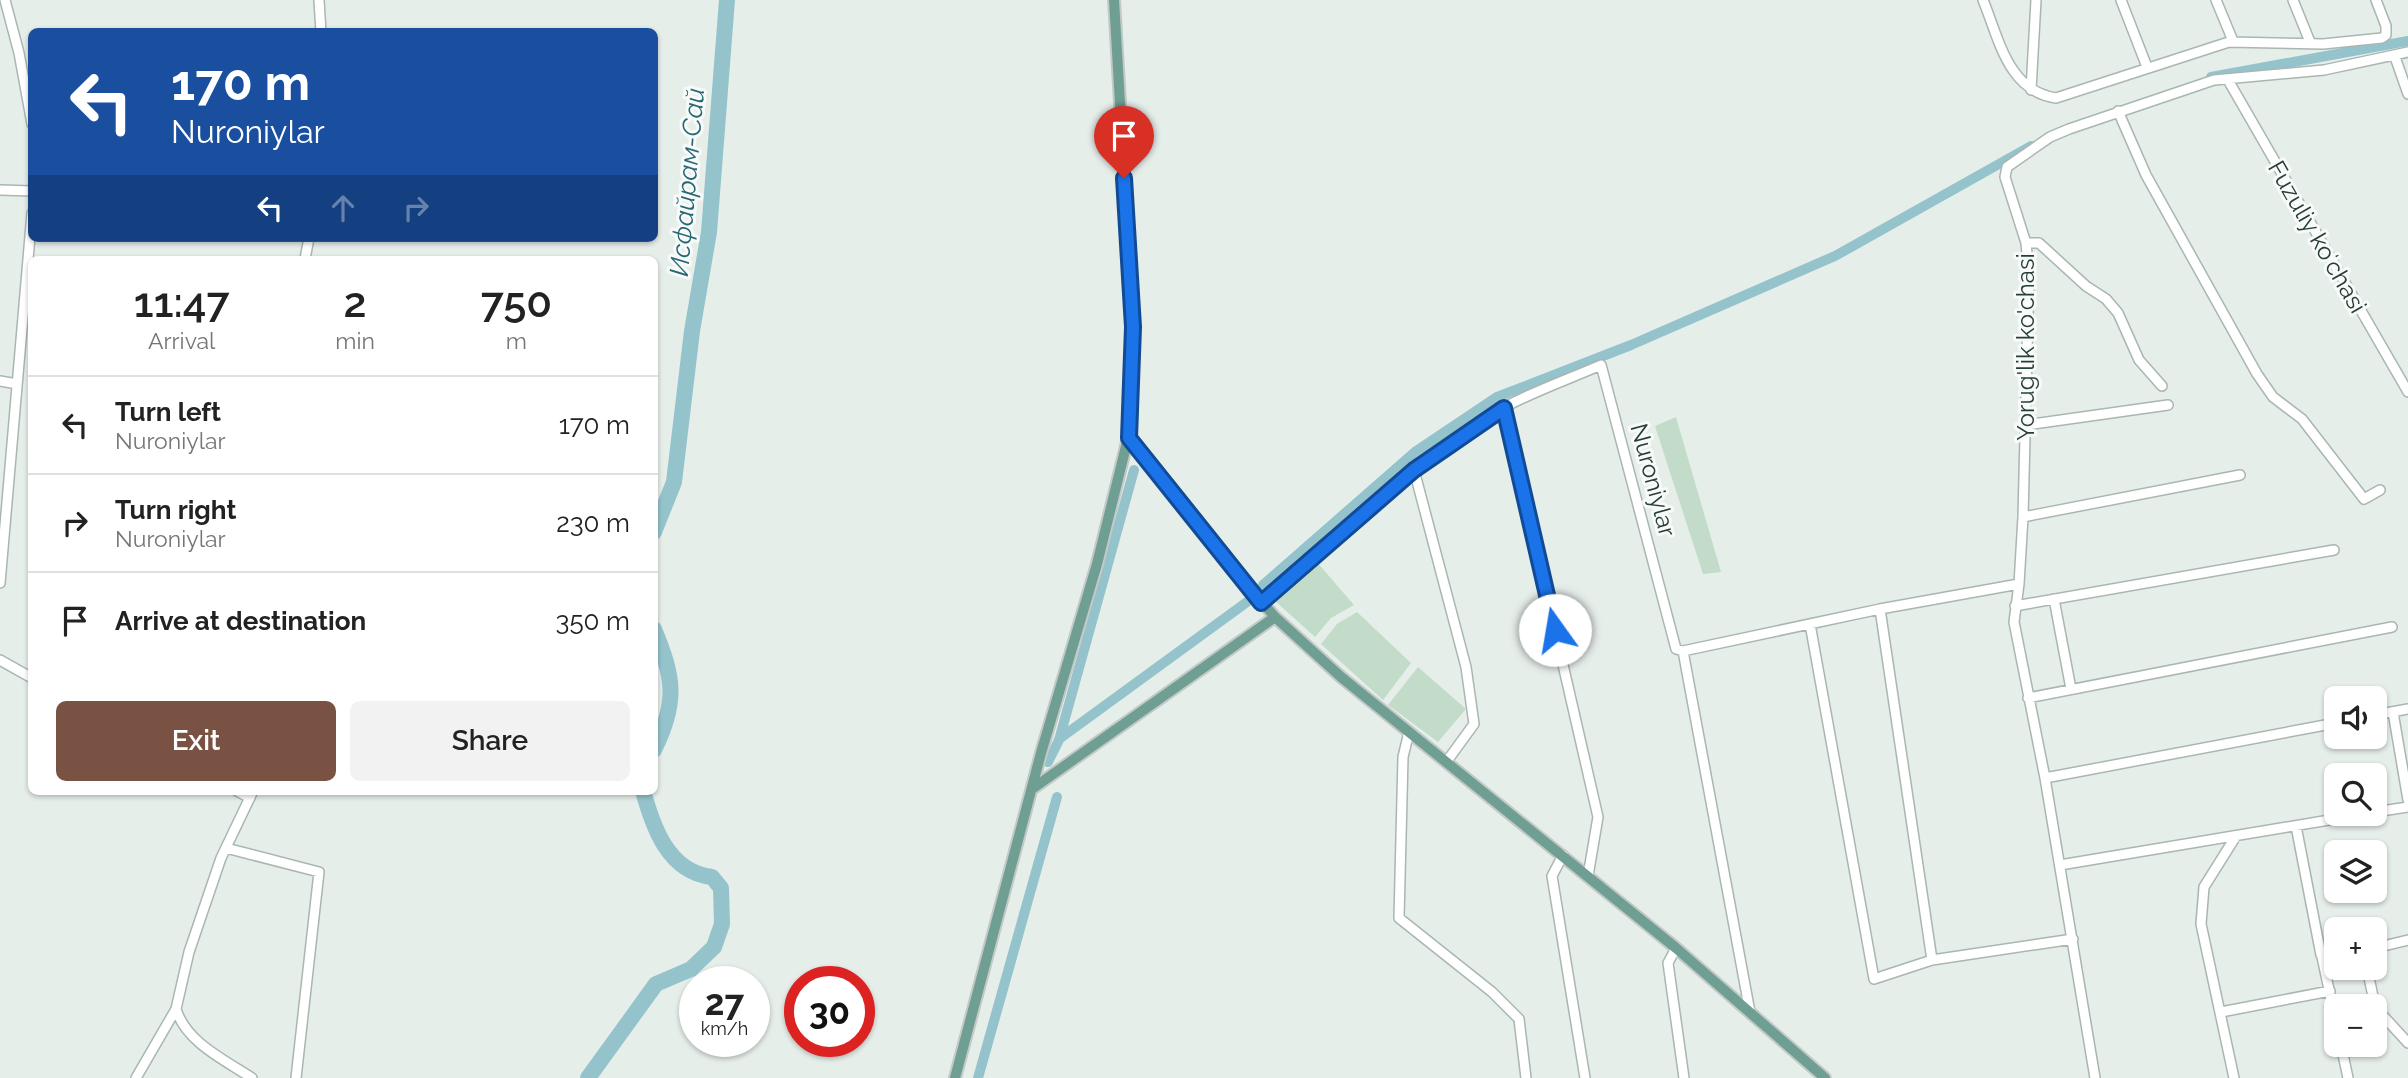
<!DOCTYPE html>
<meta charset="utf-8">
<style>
body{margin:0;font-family:Raleway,sans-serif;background:#f2f2f2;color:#222;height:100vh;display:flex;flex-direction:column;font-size:26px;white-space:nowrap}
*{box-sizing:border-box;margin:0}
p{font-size:23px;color:#767676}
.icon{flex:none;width:38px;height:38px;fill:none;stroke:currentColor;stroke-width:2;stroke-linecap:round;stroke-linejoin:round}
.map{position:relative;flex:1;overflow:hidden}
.side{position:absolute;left:28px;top:256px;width:630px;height:539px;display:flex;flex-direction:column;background:#fff;border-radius:10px;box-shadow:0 2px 5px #0004}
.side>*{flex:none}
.top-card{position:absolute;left:28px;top:28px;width:630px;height:214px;border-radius:10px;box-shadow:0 2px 5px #0004;background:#1a4fa0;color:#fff;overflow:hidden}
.controls{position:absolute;left:2324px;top:686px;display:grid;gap:14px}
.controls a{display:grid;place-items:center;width:63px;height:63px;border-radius:10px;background:#fff;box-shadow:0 2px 5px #0004;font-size:35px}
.speed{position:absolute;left:679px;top:966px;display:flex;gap:14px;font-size:35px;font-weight:700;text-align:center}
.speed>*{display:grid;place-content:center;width:91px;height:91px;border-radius:50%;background:#fff;box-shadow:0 2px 5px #0004;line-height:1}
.speed small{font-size:18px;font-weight:400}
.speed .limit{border:10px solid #d22;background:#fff;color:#111}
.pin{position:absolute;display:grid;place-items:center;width:60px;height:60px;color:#fff;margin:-72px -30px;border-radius:50% 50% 50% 0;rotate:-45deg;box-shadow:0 0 7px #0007}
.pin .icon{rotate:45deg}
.me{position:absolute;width:77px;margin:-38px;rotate:347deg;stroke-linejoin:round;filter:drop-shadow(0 0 5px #0008)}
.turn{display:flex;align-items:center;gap:24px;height:147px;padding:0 28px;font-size:32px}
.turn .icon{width:91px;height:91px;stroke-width:2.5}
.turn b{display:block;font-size:49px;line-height:60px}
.lanes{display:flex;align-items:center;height:66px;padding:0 28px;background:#0003;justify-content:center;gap:35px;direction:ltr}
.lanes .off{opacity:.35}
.eta{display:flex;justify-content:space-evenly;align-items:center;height:119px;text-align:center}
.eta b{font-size:42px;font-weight:600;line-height:49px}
.button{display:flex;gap:14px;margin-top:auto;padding:14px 28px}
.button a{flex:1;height:80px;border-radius:10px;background:#795244;color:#fff;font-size:28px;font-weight:600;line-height:80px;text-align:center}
.button a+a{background:#f2f2f2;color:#222}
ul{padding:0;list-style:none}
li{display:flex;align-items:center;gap:21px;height:98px;padding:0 28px;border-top:2px solid #e0e0e0}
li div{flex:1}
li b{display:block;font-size:26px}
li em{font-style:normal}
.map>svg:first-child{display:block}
.green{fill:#c2dcc9}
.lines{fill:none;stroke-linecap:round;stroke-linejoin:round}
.canal{stroke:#95c3cc;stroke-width:10}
.river{stroke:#95c3cc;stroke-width:16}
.minor-casing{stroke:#a9b6b1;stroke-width:12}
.major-casing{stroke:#c3c9c7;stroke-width:14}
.minor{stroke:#fff;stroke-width:9}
.major{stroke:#6f9e93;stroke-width:10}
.route-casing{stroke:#114b97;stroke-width:18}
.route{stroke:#1a73e8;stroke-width:12}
.labels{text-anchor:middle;stroke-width:6;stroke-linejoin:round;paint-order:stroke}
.street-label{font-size:24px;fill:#273e38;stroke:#f7faf8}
.water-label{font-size:26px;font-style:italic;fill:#266774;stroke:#f7faf8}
</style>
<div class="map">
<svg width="2408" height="1078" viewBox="0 0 2408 1078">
<rect width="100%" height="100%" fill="#e6eeea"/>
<path class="green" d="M1676,417L1721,572L1703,574L1655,426Z
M1316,561L1354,605L1331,618L1315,637L1274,600Z
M1357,612L1411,663L1383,700L1321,644L1337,624Z
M1418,667L1466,709L1438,742L1388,705Z"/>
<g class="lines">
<path class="canal" d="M2211,77L2408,41
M1263,585L1415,452L1497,397L1631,345L1835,256L2031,146
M1059,739L1247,602
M1048,762L1059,740L1134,470
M978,1078L1057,797"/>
<path class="river" d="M654,532L674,482L692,331L709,232L727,0
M654,629C674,677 678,702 654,750
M588,1078L656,984L691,969L714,947L722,924L721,888L712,877C668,872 653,827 643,791"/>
<g class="minor-casing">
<path id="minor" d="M5,0L19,53L32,124
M319,0L321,32
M1983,0C1999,39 2008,91 2056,98L2229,42L2323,44L2382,38L2386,35V26L2376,0
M2121,0L2147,67
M2216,0L2233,41
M2293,0L2310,42
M2395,57L2408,94
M2228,80L2408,392
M2031,90L2036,0
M2118,111L2146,175L2257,374L2273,397L2302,419L2364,499L2380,490
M0,190L32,191
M2026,243H2039L2086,286L2106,299L2118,313L2139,360L2162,386
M305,259L309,238
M0,381L17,384
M1504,408L1598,817L1588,876
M2026,425L2168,405
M1414,470L1466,667L1474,724L1447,761
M2023,517L2240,475
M0,583L32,213
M2054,599L2071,689
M1261,603C1338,536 1414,459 1503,408C1534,391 1569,379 1601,365L1676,649L1683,651L1750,1012
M2015,606L2334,550
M1880,609L1932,960
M1810,624L1874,979L1932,960L2073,939
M1683,651L1880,609L2019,584
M0,660L32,678
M2028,698L2392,627
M2393,712L2408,800
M2375,715L2408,709
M1409,732L1403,757L1399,918L1492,992L1519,1019L1526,1078
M2045,778L2336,723
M237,791L250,798
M2375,812L2408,807
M2296,826L2321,955L2325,958L2336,957
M226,848L319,872L296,1078
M1563,855L1552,876L1585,1078
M2060,865L2365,814
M1676,948L1668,963L1684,1078
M2375,948L2408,940
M2322,957L2336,1022
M2367,968L2375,1006
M2375,1007L2408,1043
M176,1009C186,1042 223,1059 252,1078
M2221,1012L2330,991
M2341,1045L2348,1078
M136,1078L176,1009L189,952L221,858L253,791
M2095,1078L2045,778L2014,622L2019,584L2023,517L2029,275L2026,243L2005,177L2007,167L2050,137L2069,129L2214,80L2324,70L2408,52
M2234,1078L2201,924L2204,887L2236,836"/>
</g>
<g class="major-casing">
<path id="major" d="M1129,438L1233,569L1275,617L1341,677L1676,948L1825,1078
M1032,789L1275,617
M955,1078L1041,753L1097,564L1131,426L1133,327L1114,0"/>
</g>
<use href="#minor" class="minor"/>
<use href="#major" class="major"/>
</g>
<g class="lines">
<g class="route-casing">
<path id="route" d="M1124,178L1133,327L1129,438L1261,603L1414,470L1504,408L1555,630"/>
</g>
<use href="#route" class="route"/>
</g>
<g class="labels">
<g class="street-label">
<text transform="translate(2317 237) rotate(60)" y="8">Fuzuliy koʻchasi</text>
<text transform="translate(2026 347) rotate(-90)" y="8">Yorug'lik ko'chasi</text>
<text transform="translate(1653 480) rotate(75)" y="8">Nuroniylar</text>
</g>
<g class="water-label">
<text transform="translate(687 182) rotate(-85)" y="9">Исфайрам-Сай</text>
</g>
</g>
</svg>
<div class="controls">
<a><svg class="icon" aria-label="sound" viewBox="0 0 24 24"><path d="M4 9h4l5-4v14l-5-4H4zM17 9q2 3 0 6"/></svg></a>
<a><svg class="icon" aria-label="search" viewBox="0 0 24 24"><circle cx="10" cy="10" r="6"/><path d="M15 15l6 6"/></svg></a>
<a><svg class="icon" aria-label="layers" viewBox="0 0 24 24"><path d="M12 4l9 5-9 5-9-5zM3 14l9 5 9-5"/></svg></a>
<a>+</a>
<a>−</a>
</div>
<div class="speed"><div>27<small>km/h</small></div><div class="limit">30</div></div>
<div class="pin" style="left:1124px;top:178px;background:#d93025"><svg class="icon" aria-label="arrive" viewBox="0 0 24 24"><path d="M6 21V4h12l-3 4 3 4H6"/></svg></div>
<svg class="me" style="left:1555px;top:630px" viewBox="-20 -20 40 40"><circle r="19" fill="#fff"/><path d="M0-13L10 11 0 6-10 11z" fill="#1a73e8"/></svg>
<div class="top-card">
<div class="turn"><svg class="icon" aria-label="left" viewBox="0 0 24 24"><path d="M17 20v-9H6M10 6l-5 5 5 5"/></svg><div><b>170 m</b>Nuroniylar</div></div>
<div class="lanes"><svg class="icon" aria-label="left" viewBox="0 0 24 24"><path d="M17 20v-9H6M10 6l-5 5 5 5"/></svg><svg class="icon off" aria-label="ahead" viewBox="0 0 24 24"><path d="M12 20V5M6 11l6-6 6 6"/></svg><svg class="icon off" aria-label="right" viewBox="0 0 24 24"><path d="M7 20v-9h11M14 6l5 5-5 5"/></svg></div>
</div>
<section class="side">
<div class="eta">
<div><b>11:47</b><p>Arrival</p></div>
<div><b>2</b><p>min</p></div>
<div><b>750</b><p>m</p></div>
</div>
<ul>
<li><svg class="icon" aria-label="left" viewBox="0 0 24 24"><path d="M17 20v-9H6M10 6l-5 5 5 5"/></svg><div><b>Turn left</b><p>Nuroniylar</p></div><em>170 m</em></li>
<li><svg class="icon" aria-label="right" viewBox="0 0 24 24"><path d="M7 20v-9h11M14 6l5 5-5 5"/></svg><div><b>Turn right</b><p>Nuroniylar</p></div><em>230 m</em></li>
<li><svg class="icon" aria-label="arrive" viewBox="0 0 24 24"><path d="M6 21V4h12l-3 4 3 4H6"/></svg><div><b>Arrive at destination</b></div><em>350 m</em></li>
</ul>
<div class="button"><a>Exit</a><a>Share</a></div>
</section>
</div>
